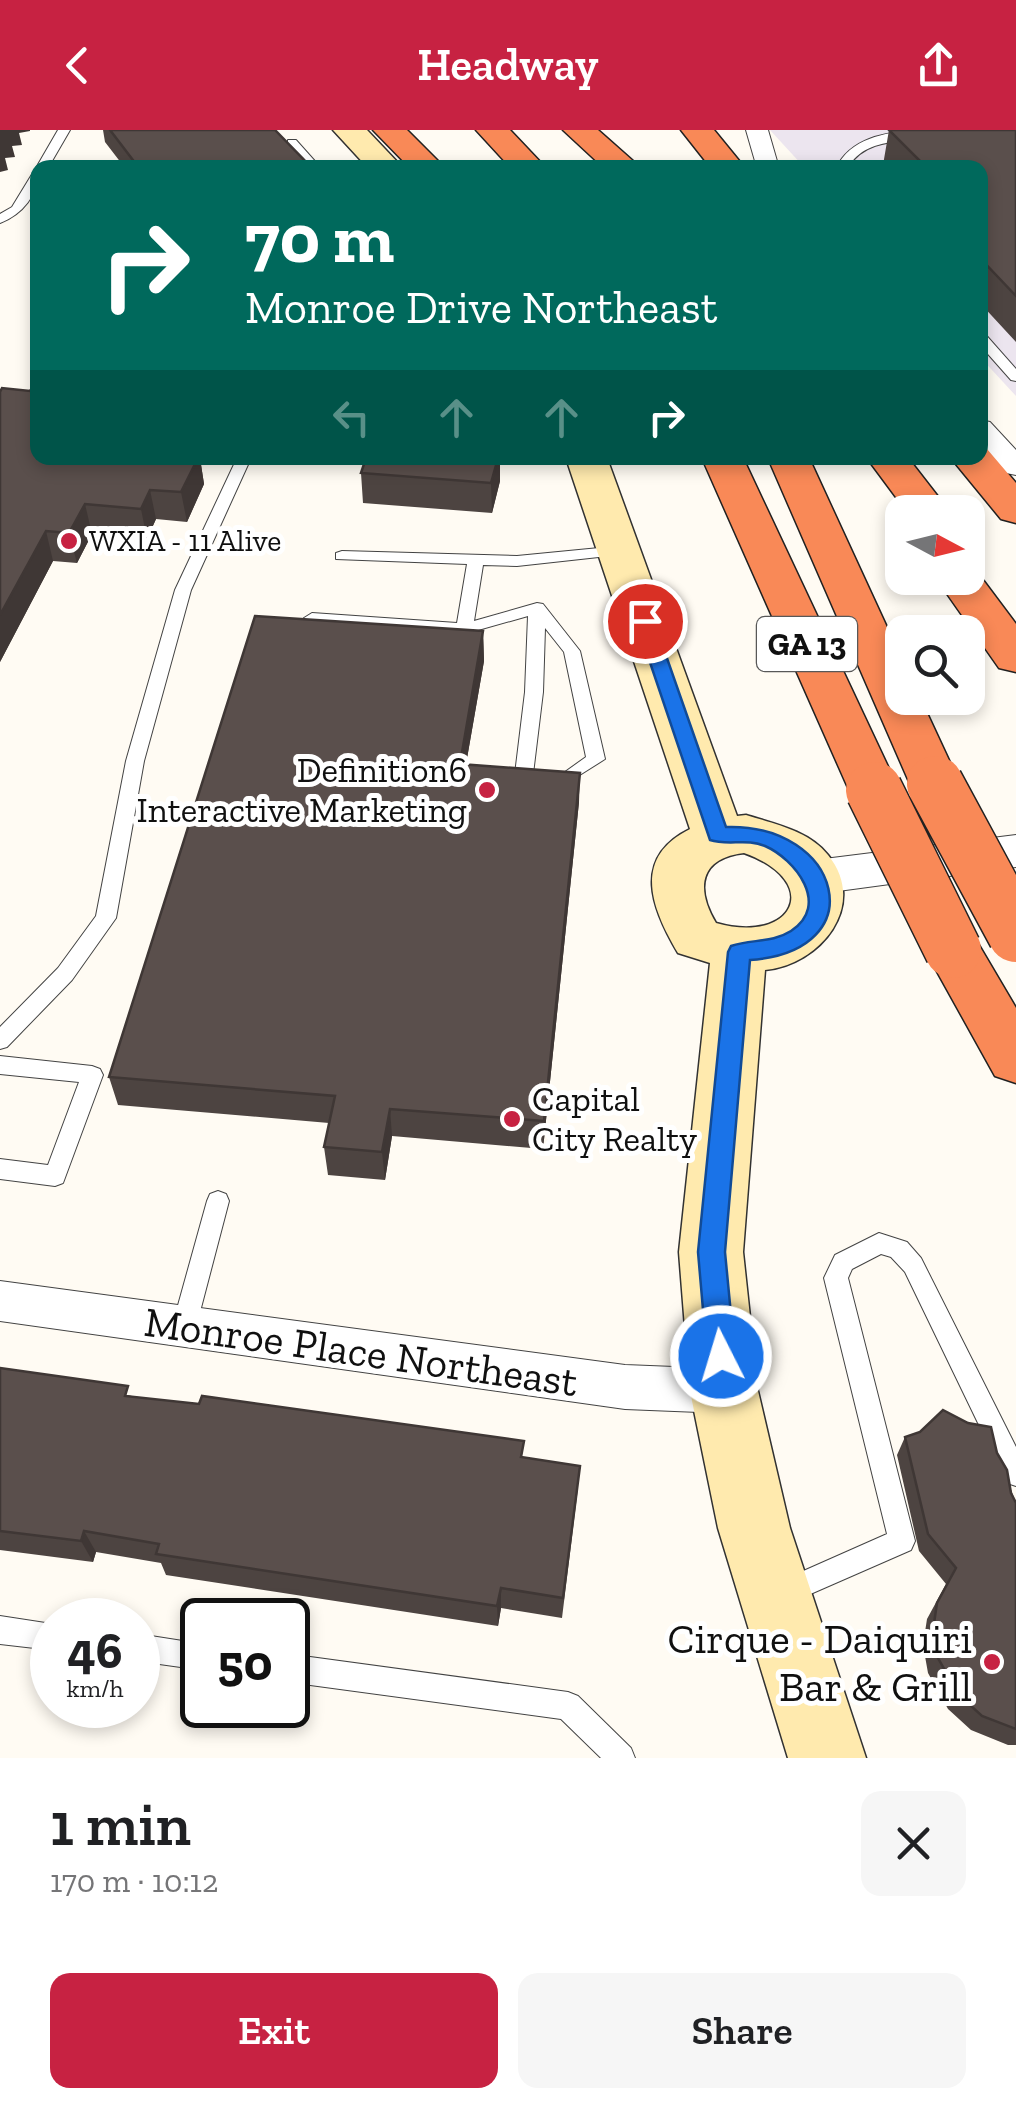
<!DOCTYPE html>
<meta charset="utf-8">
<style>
body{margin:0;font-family:"Zilla Slab",serif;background:#f6f6f6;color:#202124;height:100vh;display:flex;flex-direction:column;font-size:38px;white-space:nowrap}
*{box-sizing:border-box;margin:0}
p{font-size:32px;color:#757577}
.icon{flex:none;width:55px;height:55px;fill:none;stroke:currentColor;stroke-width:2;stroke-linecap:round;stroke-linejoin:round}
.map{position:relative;height:1628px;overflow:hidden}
.drawer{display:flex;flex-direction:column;background:#fff;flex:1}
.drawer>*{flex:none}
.top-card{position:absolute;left:30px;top:30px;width:958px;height:305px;border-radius:20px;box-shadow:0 5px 15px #0003;background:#00695c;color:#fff;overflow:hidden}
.needle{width:65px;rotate:97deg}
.buttons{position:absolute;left:885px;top:365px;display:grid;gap:20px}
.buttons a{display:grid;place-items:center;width:100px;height:100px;border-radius:20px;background:#fff;box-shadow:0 5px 15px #0003;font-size:50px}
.speed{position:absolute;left:30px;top:1468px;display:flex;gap:20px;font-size:50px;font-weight:700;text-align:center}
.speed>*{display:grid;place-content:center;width:130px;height:130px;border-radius:50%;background:#fff;box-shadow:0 5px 15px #0003;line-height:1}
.speed small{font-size:25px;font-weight:400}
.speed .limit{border:5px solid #111;border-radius:15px;background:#fff;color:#111}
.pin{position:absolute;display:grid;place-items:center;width:85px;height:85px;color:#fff;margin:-42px;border:5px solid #fff;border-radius:50%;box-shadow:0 2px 10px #0007}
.me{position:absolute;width:110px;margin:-55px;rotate:355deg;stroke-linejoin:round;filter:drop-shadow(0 0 8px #0008)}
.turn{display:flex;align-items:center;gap:35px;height:210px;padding:0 50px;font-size:45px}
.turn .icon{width:130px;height:130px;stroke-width:2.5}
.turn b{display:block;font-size:70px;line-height:85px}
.lanes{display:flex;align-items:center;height:95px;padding:0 50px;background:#0003;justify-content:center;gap:50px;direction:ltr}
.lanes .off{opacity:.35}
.round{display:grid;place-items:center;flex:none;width:105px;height:105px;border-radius:20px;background:#f6f6f6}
.head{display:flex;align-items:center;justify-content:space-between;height:170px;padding:0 50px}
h1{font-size:60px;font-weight:600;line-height:75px}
.button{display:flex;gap:20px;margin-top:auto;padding:20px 50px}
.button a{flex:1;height:115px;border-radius:20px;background:#c72242;color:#fff;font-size:40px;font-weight:600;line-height:115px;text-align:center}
.button a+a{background:#f6f6f6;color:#202124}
header{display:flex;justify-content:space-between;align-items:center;height:130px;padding:0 50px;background:#c72242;color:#fff;font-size:45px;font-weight:600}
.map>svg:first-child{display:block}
.industrial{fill:#ece5ef}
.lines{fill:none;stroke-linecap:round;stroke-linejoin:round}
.service-casing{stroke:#434343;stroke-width:2}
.minor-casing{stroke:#434343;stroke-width:2}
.tertiary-casing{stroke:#434343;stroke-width:2}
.secondary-casing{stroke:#323232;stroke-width:3}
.motorway-casing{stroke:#212121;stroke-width:3}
.service{fill:#fff;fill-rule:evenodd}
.minor{fill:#fff;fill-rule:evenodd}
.tertiary{fill:#fff;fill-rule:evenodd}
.secondary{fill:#ffeaae;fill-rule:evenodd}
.motorway{fill:#f98957;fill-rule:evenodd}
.motorway-bridge-casing{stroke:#212121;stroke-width:59;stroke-linecap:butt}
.motorway-bridge{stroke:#f98957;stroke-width:56}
.wall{fill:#4d4441}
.shaded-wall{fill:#3f3735}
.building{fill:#5a4f4c;stroke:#3f3735;stroke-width:2.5}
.route{fill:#1a73e8;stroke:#114b97;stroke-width:2.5}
.poi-dot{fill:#c72242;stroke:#fff;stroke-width:4}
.labels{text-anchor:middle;stroke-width:10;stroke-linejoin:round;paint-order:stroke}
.far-poi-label{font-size:30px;fill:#101010;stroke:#fff;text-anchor:start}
.shield{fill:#fff;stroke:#585858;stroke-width:2.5}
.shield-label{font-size:32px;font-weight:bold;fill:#101010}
.poi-label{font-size:35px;fill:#101010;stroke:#fff;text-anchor:end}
.near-street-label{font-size:42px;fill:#101010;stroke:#fff}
.near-poi-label{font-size:42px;fill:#101010;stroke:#fff;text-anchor:end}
</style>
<header><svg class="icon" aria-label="back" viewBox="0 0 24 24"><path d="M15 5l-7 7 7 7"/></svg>Headway<svg class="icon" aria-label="share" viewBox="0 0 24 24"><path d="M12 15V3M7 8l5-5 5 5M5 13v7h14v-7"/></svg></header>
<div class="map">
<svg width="1016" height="1628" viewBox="0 0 1016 1628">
<rect width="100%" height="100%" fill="#fffbf3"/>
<path class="industrial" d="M770,0H1016V266L980,227V38L804,37Z"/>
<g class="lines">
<g class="service-casing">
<path id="service" d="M58,0H70L48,38H38V40L36,38Z
M914,0H957C925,17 868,0 848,38H836C851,8 884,3 914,0Z
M288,10H296L321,38H308L288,14Z
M34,41H38C38,65 23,84 0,93V84L12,77Z
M980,203L985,204L1016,239V251L1011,250L980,215Z
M237,328H251L191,460L144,631L116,788L72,850L7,917L0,919V897L58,838L96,786L126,631L175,460Z
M620,416L628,421L626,424L517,436L483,435L474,491L537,473L543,474L580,521L605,629L567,653L558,647L586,627L564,522L545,498L543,562L533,644L524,650L515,644L525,562L528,486L464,504L312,493L304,488L312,483L457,493L467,434L336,429V423L342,421L517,426Z
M0,926L92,936L100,939L103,945L63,1053L55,1056L0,1049V1029L48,1035L79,952L0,944Z
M218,1061L226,1064L229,1071L196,1197L192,1205L184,1208L176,1205L172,1197L207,1071L210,1064Z
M879,1103L907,1112L921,1128L1016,1317V1356L1007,1353L905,1142L891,1127L881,1124L852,1139L848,1148L915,1411L911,1420L783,1476L774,1472L770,1463L774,1454L887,1404L824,1148L835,1125Z
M0,1486L52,1494V1520L0,1514Z
M138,1504L202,1514V1540L138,1531Z
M288,1524L568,1562L578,1566L631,1618L635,1628H601L561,1589L288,1552Z"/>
</g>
<g class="minor-casing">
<path id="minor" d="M746,0H768L779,38H757Z
M980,290L990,292L1016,320V345L1006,343L980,314Z
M0,1151L625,1235L724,1239L740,1246L747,1261L740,1276L724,1283L625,1279L0,1191Z"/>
</g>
<g class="tertiary-casing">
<path id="tertiary" d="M1016,705V737L816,764L800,759L793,747L800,735L816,730Z"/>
</g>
<g class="secondary-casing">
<path id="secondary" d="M333,0H367L403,38H368Z
M566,328H607L737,686L746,685C775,694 809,701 828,725C869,775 820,835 765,840L743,1122L758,1261L790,1398L866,1628H788L718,1398L690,1261L679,1122L710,833L678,823C652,779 631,728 690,699ZM744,723C825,752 793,815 716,793C695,758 700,728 744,723Z"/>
</g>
<g class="motorway-casing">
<path id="motorway" d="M373,0H407L445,38H410Z
M476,0H510L546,38H511Z
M563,0H598L641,38H604Z
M681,0H714L745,38H711Z
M980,318L987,319L1016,353V393L1001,389L951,328H980Z
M702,328H743L899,660L892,673L874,678L856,673L849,660Z
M768,328H809L902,530V568H920L960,654L953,667L935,672L917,667L910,654Z
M867,328H908L950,382H907Z
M968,437L974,438L1016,494V542L999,538L936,448H968Z
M953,799L973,805L1016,878V953L995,946L925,820L933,805Z"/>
</g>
<use href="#service" class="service"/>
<use href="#minor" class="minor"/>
<use href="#tertiary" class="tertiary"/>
<use href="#secondary" class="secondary"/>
<use href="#motorway" class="motorway"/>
<g class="motorway-bridge-casing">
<path id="motorway-bridge" d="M935,654L1016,804
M874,660L953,820"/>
</g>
<use href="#motorway-bridge" class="motorway-bridge"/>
</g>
<path class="wall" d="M103,0H275L312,38H125L105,12Z
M889,0H1016V212L980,173V38H886L883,35Z
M30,261L38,328H200L204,354L187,392L156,389L147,409L92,404L77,433L53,431L0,532Z
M361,343L500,351L492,383L363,373Z
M483,501L484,531L466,634L579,672L543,1019L392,1006L385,1050L328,1045L324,1017L329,993L118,975L109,947Z
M0,1238L132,1266L524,1328L578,1358L562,1488L501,1478L498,1496L166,1445L161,1433L96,1422L93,1432L0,1420Z
M905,1307L997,1323L1016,1373V1615H1008L971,1600L948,1579L928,1543L923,1515L927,1489L946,1454L919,1421L897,1325Z"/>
<path class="shaded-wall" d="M0,0H30V1L19,3L22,15L12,16L15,27L5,28L8,40L0,42Z
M198,328H200L204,354L187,392L181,362Z
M498,328H500V351L492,383L491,353Z
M150,360L156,389L147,409L141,379Z
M85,374L92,404L77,433L69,403Z
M46,401L53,431L0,532V485Z
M483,501L484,531L461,663L460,634Z
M580,643L579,672L543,1019L544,991Z
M390,979L392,1006L385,1050L382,1022Z
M84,1401L96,1422L93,1432L81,1411Z
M501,1458V1478L498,1496L497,1476Z"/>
<path class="building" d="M110,0H275L312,38H139Z
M889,0H1016V166L980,128V38H927Z
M38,249V328H198L181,362L150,360L141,379L85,374L69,403L46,401L0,485V262L2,258L30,261Z
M366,328H498L491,353L361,343Z
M255,486L483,501L460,634L580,643L544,991L390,979L382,1022L324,1017L335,966L109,947Z
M0,1238L128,1256L125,1266L199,1274L202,1266L524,1311L521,1327L580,1336L563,1468L501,1458L497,1476L156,1424L159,1414L84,1401L81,1411L0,1401Z
M943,1280L968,1293L991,1297L997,1323L1007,1340L1011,1363L1016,1373V1599L982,1586L959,1565L938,1528L933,1500L937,1473L956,1438L928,1404L905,1307L920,1302Z"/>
<path class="route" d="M645,485L654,491L726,697C841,693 876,821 750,830L725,1122L735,1226L731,1236L721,1239L711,1236L707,1226L698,1122L728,822L731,816C752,809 772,813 791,801C831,775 795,729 765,716C747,708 728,716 710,710L636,491Z"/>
<g class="poi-dot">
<circle cx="69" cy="411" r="10"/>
<circle cx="487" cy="660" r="10"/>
<circle cx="512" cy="989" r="10"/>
<circle cx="992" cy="1532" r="10"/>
</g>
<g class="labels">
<g class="far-poi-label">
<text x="89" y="421">WXIA - 11 Alive</text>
</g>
<rect class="shield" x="757" y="487" width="100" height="54" rx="8"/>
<g class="shield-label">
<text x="807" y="525">GA 13</text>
</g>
<g class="poi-label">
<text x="467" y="652">Definition6<tspan x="467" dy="40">Interactive Marketing</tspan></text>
<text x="532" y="981" text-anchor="start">Capital<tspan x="532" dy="40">City Realty</tspan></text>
</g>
<g class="near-street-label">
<text transform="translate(361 1221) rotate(8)" y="15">Monroe Place Northeast</text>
</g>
<g class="near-poi-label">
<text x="972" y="1523">Cirque - Daiquiri<tspan x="972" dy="48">Bar &amp; Grill</tspan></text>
</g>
</g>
</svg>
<div class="buttons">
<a><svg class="needle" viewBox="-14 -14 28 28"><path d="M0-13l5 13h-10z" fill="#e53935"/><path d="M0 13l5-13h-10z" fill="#757577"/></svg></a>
<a><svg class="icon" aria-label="search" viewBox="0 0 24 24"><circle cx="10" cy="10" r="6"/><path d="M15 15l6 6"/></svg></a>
</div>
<div class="speed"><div>46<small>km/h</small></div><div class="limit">50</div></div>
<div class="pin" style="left:645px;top:491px;background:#d93025"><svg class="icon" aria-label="arrive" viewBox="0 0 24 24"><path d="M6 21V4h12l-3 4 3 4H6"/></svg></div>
<svg class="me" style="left:721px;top:1226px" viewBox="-20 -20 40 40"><circle r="17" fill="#1a73e8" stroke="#fff" stroke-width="3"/><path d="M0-11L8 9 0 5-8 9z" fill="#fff"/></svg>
<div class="top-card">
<div class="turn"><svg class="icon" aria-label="right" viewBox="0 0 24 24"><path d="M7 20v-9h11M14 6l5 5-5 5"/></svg><div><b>70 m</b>Monroe Drive Northeast</div></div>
<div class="lanes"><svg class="icon off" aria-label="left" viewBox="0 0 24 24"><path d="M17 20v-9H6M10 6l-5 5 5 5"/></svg><svg class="icon off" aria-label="ahead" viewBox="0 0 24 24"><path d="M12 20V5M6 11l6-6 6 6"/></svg><svg class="icon off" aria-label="ahead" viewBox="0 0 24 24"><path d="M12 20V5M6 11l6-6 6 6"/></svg><svg class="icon" aria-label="right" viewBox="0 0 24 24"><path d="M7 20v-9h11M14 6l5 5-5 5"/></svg></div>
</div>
</div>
<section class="drawer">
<div class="head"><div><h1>1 min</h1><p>170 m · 10:12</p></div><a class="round"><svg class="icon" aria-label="close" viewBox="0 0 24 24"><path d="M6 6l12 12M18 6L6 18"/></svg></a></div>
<div class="button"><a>Exit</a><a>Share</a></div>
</section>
